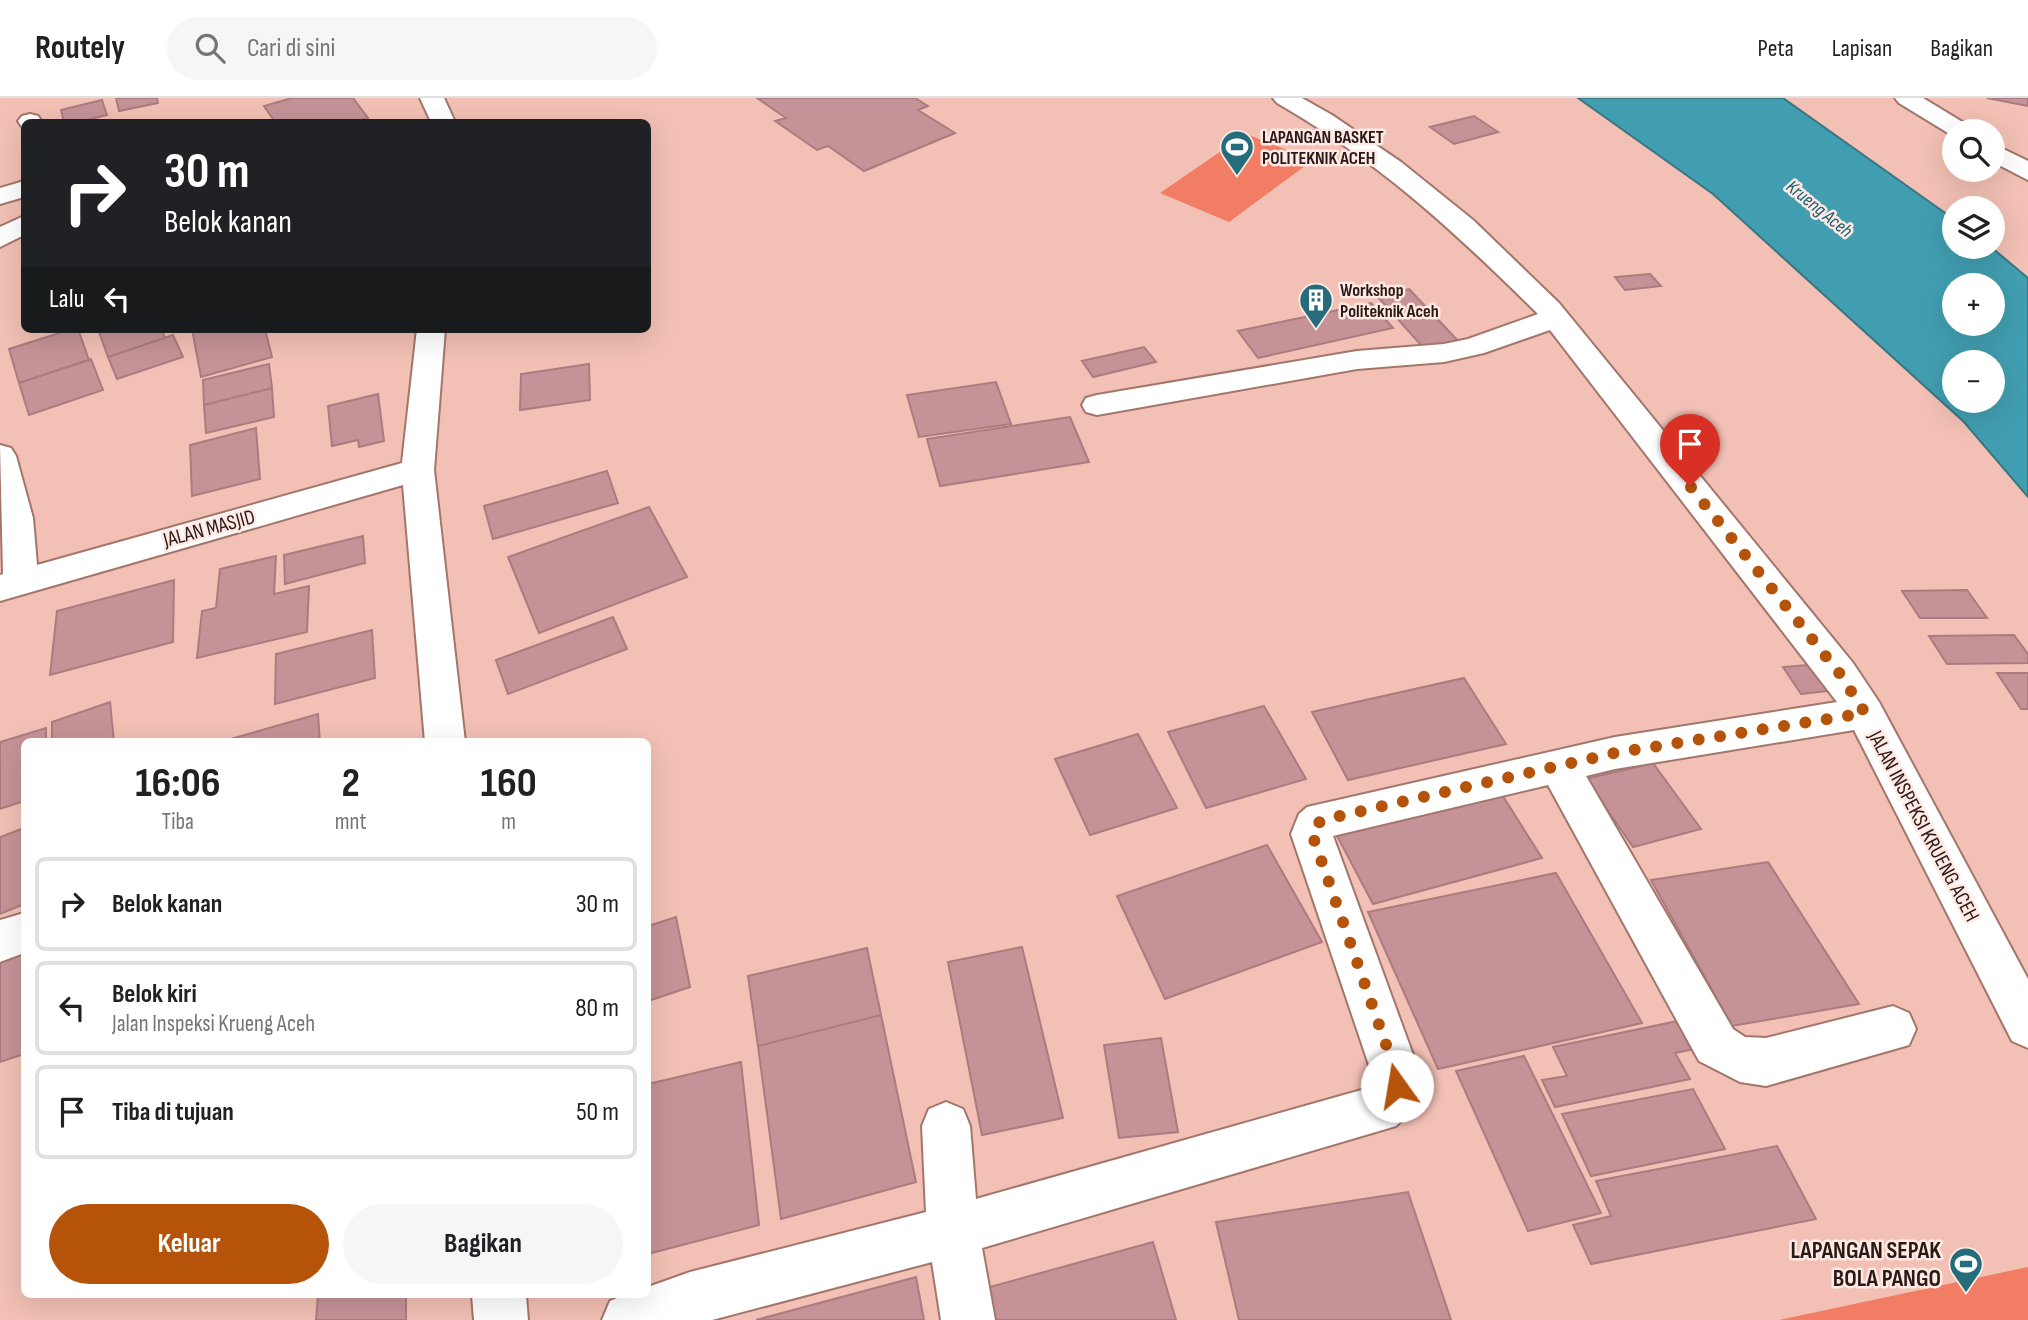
<!DOCTYPE html>
<html lang="id">
<meta charset="utf-8">
<style>
body{margin:0;font-family:"Sofia Sans Condensed",sans-serif;background:#f6f6f6;color:#202124;height:100vh;display:flex;flex-direction:column;font-size:26px;white-space:nowrap}
*{box-sizing:border-box;margin:0}
p{font-size:23px;color:#757577}
.icon{flex:none;width:38px;height:38px;fill:none;stroke:currentColor;stroke-width:2;stroke-linecap:round;stroke-linejoin:round}
.map{position:relative;flex:1;overflow:hidden}
.drawer{position:absolute;left:21px;top:640px;width:630px;height:560px;display:flex;flex-direction:column;background:#fff;border-radius:10px;box-shadow:0 7px 28px #0002}
.drawer>*{flex:none}
.banner{position:absolute;left:21px;top:21px;width:630px;height:214px;border-radius:10px;box-shadow:0 7px 28px #0002;background:#202124;color:#fff;overflow:hidden}
.fabs{position:absolute;left:1942px;top:21px;display:grid;gap:14px}
.fabs a{display:grid;place-items:center;width:63px;height:63px;border-radius:50%;background:#fff;box-shadow:0 7px 28px #0002;font-size:35px}
.pin{position:absolute;display:grid;place-items:center;width:60px;height:60px;color:#fff;margin:-72px -30px;border-radius:50% 50% 50% 0;rotate:-45deg;box-shadow:0 0 7px #0007}
.pin .icon{rotate:45deg}
.me{position:absolute;width:77px;margin:-38px;rotate:347deg;stroke-linejoin:round;filter:drop-shadow(0 0 5px #0008)}
.turn{display:flex;align-items:center;gap:24px;height:147px;padding:0 28px;font-size:32px}
.turn .icon{width:91px;height:91px;stroke-width:2.5}
.turn b{display:block;font-size:49px;line-height:60px}
.then{display:flex;align-items:center;height:66px;padding:0 28px;background:#0003;gap:14px;font-size:26px}
.eta{display:flex;justify-content:space-evenly;align-items:center;height:119px;text-align:center}
.eta b{font-size:42px;font-weight:700;line-height:49px}
.button{display:flex;gap:14px;margin-top:auto;padding:14px 28px}
.button a{flex:1;height:80px;border-radius:42px;background:#b45309;color:#fff;font-size:28px;font-weight:700;line-height:80px;text-align:center}
.button a+a{background:#f6f6f6;color:#202124}
ul{padding:0;list-style:none}
li{display:flex;align-items:center;gap:21px;height:94px;margin:0 14px 10px;padding:0 14px;border:4px solid #e0e0e0;border-radius:10px}
li div{flex:1}
li b{display:block;font-size:26px}
li em{font-style:normal}
header{display:flex;align-items:center;gap:42px;box-sizing:border-box;height:98px;padding:0 35px;background:#fff;border-bottom:2px solid #e0e0e0}
header strong{font-size:33px}
nav{display:flex;gap:38px;margin-inline-start:auto;font-size:24px}
.search{width:490px;height:63px;background:#f6f6f6;display:flex;align-items:center;gap:18px;box-sizing:border-box;padding:0 24px;border-radius:38px;color:#757577;font-size:26px}
.map>svg:first-child{display:block}
.green{fill:#f07d64}
.water{fill:#419eb0;stroke:#3a7682;stroke-width:2;fill-rule:evenodd}
.building{fill:#c59397;stroke:#ab7b7f;stroke-width:2}
.lines{fill:none;stroke-linecap:round;stroke-linejoin:round}
.minor-casing{stroke:#a4766b;stroke-width:4}
.minor{fill:#fff;fill-rule:evenodd}
.route{stroke:#b45309;stroke-width:12;stroke-dasharray:0 21.6}
.labels{text-anchor:middle;stroke-width:5;stroke-linejoin:round;paint-order:stroke}
.far-poi-label{font-size:18px;font-weight:bold;fill:#2b1915;stroke:#fee9e4;text-anchor:start}
.far-water-label{font-size:19px;font-style:italic;fill:#16616f;stroke:#fee9e4}
.street-label{font-size:21px;fill:#2b1915;stroke:#fee9e4}
.near-poi-label{font-size:24px;font-weight:bold;fill:#2b1915;stroke:#fee9e4;text-anchor:end}
</style>
<header>
<strong>Routely</strong>
<div class="search"><svg class="icon" aria-label="search" viewBox="0 0 24 24"><circle cx="10" cy="10" r="6"/><path d="M15 15l6 6"/></svg>Cari di sini</div>
<nav><a>Peta</a><a>Lapisan</a><a>Bagikan</a></nav>
</header>
<div class="map">
<svg width="2028" height="1222" viewBox="0 0 2028 1222">
<rect width="100%" height="100%" fill="#f2c0b4"/>
<path class="green" d="M1246,36L1313,62L1229,124L1160,95Z
M2028,1169V1222H1779Z"/>
<path class="water" d="M1578,0H1783L1955,122V149H1991L2028,180V399L1964,324L1713,96ZM1955,187H1993V226H1955ZM1955,264H1993V303H1955Z"/>
<path class="building" d="M116,0H157L158,5L119,13Z
M292,0H353L368,20L353,24H275L264,8Z
M757,0H915L928,8L918,12L955,35L864,73L828,48L817,52L775,23L786,20Z
M1987,0H2028V8Z
M102,2L107,17L78,24H64L61,12Z
M1474,18L1498,34L1454,46L1430,29Z
M1650,176L1661,188L1625,192L1615,179Z
M1409,191L1462,247L1428,255L1377,198Z
M1371,205L1393,230L1258,260L1238,233Z
M72,231H78L89,262L19,285L9,251Z
M98,231H161L165,240L108,259Z
M192,231H265L272,259L201,279Z
M173,237L183,259L117,281L108,259Z
M1144,249L1156,264L1093,279L1082,263Z
M91,261L103,292L29,317L19,285Z
M269,266L272,290L204,307L203,282Z
M589,266L590,302L520,312L521,276Z
M996,284L1011,326L919,339L907,297Z
M272,290L274,319L206,335L204,307Z
M378,296L384,343L359,349L358,342L332,348L328,308Z
M1070,319L1089,364L940,388L927,341Z
M256,330L260,381L192,398L190,347Z
M607,373L618,405L493,441L484,408Z
M649,409L687,479L539,535L508,459Z
M363,438L365,465L285,486L284,457Z
M276,458L274,496L309,488L307,534L197,560L202,513L216,510L220,471Z
M174,482L173,544L50,577L57,513Z
M1967,492L1987,520H1920L1902,493Z
M613,519L627,551L508,596L496,562Z
M372,532L375,580L275,606L276,556Z
M2014,537L2028,556V565L1947,566L1929,538Z
M1819,566L1837,592L1801,596L1783,569Z
M1997,575H2028V611H2021Z
M1464,580L1506,646L1348,682L1312,614Z
M110,604L114,644H52V624Z
M1264,608L1306,681L1206,710L1168,634Z
M318,616L320,644H220Z
M46,630V644H24V703L0,711V644Z
M1138,636L1177,710L1090,737L1055,661Z
M1653,665L1701,731L1633,749L1586,681Z
M1499,692L1542,760L1373,806L1335,734Z
M24,730V806L0,816V739Z
M1267,747L1322,844L1165,901L1117,798Z
M1768,764L1859,906L1732,928L1651,782Z
M1556,775L1642,925L1438,971L1368,814Z
M676,819L690,889L648,903V828Z
M1022,849L1063,1020L982,1037L948,864Z
M867,850L881,917L758,948L748,878Z
M24,854V956L0,964V862Z
M881,917L916,1084L781,1121L758,948Z
M1678,923L1694,951L1675,955L1690,981L1555,1009L1542,982L1567,978L1553,949Z
M1161,940L1178,1034L1119,1040L1104,947Z
M1524,958L1601,1115L1528,1133L1456,973Z
M741,964L759,1127L648,1156V986Z
M1693,991L1725,1051L1591,1078L1562,1016Z
M1777,1048L1816,1121L1591,1166L1573,1127L1611,1118L1596,1083Z
M1408,1094L1451,1222H1239L1216,1124Z
M1153,1144L1176,1222H985L979,1192Z
M916,1179L924,1222H756Z
M318,1197H406V1222H316Z"/>
<g class="lines">
<g class="minor-casing">
<path id="minor" d="M420,0H444L455,24H431Z
M1273,0H1302L1332,17L1401,64L1473,122L1559,205L1853,565L1879,604L2028,881V950L2012,943L1854,632L1615,671L1586,678L1733,931L1745,939L1766,940L1893,908L1909,915L1916,931L1909,947L1766,988L1740,984L1699,963L1548,687L1333,738L1420,976C1420,996 1410,1015 1396,1028L982,1150L995,1222H941L932,1164L712,1222H602L610,1203L624,1197H648V1189L690,1174L926,1114L922,1028L929,1011L946,1004L963,1011L970,1028L976,1101L1365,991L1372,983V976L1291,736L1299,716L1307,709L1615,639L1837,604L1550,232L1484,255L1444,264L1357,271L1097,317L1086,314L1082,307L1086,300L1097,297L1357,253L1444,246L1468,241L1538,216C1455,134 1380,64 1277,5Z
M1895,0H1923L1969,28L1973,33H1955V39L1953,38L1899,5Z
M30,16L38,18L42,24H24V30L22,29L18,23L22,18Z
M1993,46L2028,63V82L1993,64Z
M24,83V99L0,106V90Z
M24,118V137L0,149V129Z
M417,231H445L434,372L465,644H425L403,387L0,503V477L3,476L0,347L11,350L16,358L33,420L37,467L402,365Z
M24,815V855L0,864V822Z
M472,1197H526L528,1222H474Z"/>
</g>
<use href="#minor" class="minor"/>
</g>
<g class="lines">
<path class="route" d="M1397,988L1396,975L1312,736L1314,729L1322,722L1615,655L1865,615L1840,576L1690,388"/>
</g>
<defs>
<g id="stadium-pin" transform="scale(1.75)"><path d="M0 17L-7.5 6A9.5 9.5 0 1 1 7.5 6Z" fill="#266d7b" stroke="#fee9e4"/><path d="M0-5a6.5 5 0 1 0 0 10a6.5 5 0 1 0 0-10ZM-3.5-1.8h7v3.6h-7Z" fill="#fff"/></g>
<g id="building-pin" transform="scale(1.75)"><path d="M0 17L-7.5 6A9.5 9.5 0 1 1 7.5 6Z" fill="#266d7b" stroke="#fee9e4"/><path d="M-4-6H4V6H1V3H-1V6H-4ZM-2.5-4.3h1.7v1.8h-1.7ZM.8-4.3h1.7v1.8H.8ZM-2.5-1h1.7V.8h-1.7ZM.8-1h1.7V.8H.8Z" fill="#fff"/></g>
</defs>
<g fill-rule="evenodd">
<use href="#stadium-pin" x="1237" y="49"/>
<use href="#building-pin" x="1316" y="202"/>
<use href="#stadium-pin" x="1966" y="1166"/>
</g>
<g class="labels">
<g class="far-poi-label">
<text x="1262" y="45">LAPANGAN BASKET<tspan x="1262" dy="21">POLITEKNIK ACEH</tspan></text>
<text x="1340" y="198">Workshop<tspan x="1340" dy="21">Politeknik Aceh</tspan></text>
</g>
<g class="far-water-label">
<text transform="translate(1820 110) rotate(39)" y="7">Krueng Aceh</text>
</g>
<g class="street-label">
<text transform="translate(209 430) rotate(-15)" y="7">JALAN MASJID</text>
<text transform="translate(1924 728) rotate(62)" y="7">JALAN INSPEKSI KRUENG ACEH</text>
</g>
<g class="near-poi-label">
<text x="1941" y="1160">LAPANGAN SEPAK<tspan x="1941" dy="28">BOLA PANGO</tspan></text>
</g>
</g>
</svg>
<div class="fabs">
<a><svg class="icon" aria-label="search" viewBox="0 0 24 24"><circle cx="10" cy="10" r="6"/><path d="M15 15l6 6"/></svg></a>
<a><svg class="icon" aria-label="layers" viewBox="0 0 24 24"><path d="M12 4l9 5-9 5-9-5zM3 14l9 5 9-5"/></svg></a>
<a>+</a>
<a>−</a>
</div>
<div class="pin" style="left:1690px;top:388px;background:#d93025"><svg class="icon" aria-label="arrive" viewBox="0 0 24 24"><path d="M6 21V4h12l-3 4 3 4H6"/></svg></div>
<svg class="me" style="left:1397px;top:988px" viewBox="-20 -20 40 40"><circle r="19" fill="#fff"/><path d="M0-13L10 11 0 6-10 11z" fill="#b45309"/></svg>
<div class="banner">
<div class="turn"><svg class="icon" aria-label="right" viewBox="0 0 24 24"><path d="M7 20v-9h11M14 6l5 5-5 5"/></svg><div><b>30 m</b>Belok kanan</div></div>
<div class="then">Lalu<svg class="icon" aria-label="left" viewBox="0 0 24 24"><path d="M17 20v-9H6M10 6l-5 5 5 5"/></svg></div>
</div>
<section class="drawer">
<div class="eta">
<div><b>16:06</b><p>Tiba</p></div>
<div><b>2</b><p>mnt</p></div>
<div><b>160</b><p>m</p></div>
</div>
<ul>
<li><svg class="icon" aria-label="right" viewBox="0 0 24 24"><path d="M7 20v-9h11M14 6l5 5-5 5"/></svg><div><b>Belok kanan</b></div><em>30 m</em></li>
<li><svg class="icon" aria-label="left" viewBox="0 0 24 24"><path d="M17 20v-9H6M10 6l-5 5 5 5"/></svg><div><b>Belok kiri</b><p>Jalan Inspeksi Krueng Aceh</p></div><em>80 m</em></li>
<li><svg class="icon" aria-label="arrive" viewBox="0 0 24 24"><path d="M6 21V4h12l-3 4 3 4H6"/></svg><div><b>Tiba di tujuan</b></div><em>50 m</em></li>
</ul>
<div class="button"><a>Keluar</a><a>Bagikan</a></div>
</section>
</div>
